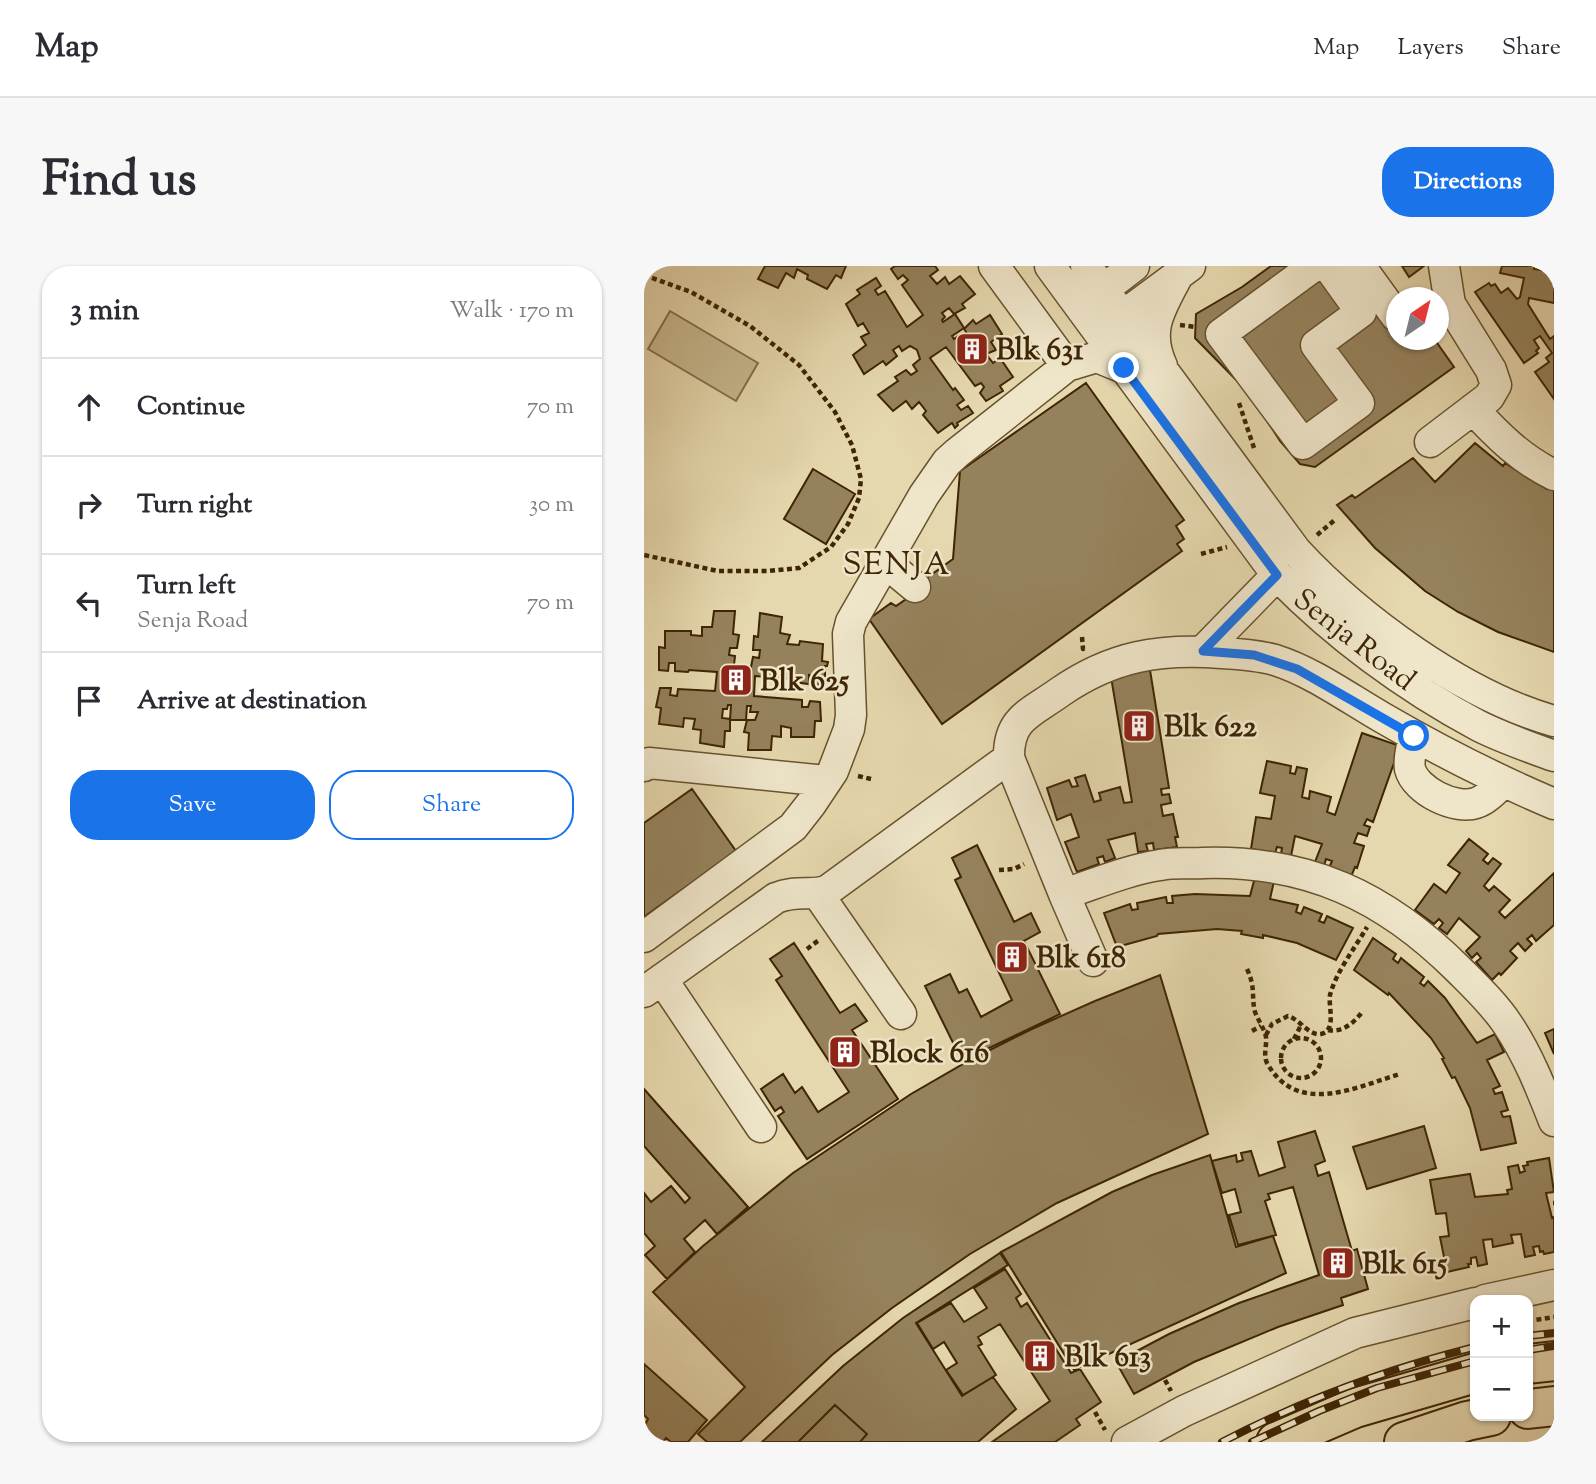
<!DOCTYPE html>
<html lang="en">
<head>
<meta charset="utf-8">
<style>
  :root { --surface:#fff; --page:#f7f7f7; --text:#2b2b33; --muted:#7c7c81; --line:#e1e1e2; --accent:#1a73e8 }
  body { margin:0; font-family:"Sorts Mill Goudy",serif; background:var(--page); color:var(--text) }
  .controls { position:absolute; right:21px; bottom:21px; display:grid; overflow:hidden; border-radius:14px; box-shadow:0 2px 5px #0004 }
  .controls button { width:63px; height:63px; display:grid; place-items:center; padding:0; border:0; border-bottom:2px solid var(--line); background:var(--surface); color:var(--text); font:35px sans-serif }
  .compass { position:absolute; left:742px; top:21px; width:63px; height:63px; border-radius:50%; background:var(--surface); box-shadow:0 2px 5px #0004; rotate:35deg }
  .stop { position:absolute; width:21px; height:21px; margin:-16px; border:5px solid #1a73e8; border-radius:50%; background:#fff }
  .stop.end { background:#1a73e8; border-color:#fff; box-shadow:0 2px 7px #0008 }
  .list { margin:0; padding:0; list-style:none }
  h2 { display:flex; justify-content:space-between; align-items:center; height:91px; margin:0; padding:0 28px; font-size:30px }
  h2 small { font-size:23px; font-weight:400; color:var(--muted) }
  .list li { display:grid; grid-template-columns:46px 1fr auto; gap:21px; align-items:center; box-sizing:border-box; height:98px; padding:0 28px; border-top:2px solid var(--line) }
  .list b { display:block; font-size:26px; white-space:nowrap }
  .list p { margin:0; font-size:23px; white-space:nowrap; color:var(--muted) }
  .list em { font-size:23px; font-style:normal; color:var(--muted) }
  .actions { display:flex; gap:14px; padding:21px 28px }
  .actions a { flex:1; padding:16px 0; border:2px solid var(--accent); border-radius:28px; text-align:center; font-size:24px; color:var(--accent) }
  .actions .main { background:var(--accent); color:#fff }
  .icon { flex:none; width:38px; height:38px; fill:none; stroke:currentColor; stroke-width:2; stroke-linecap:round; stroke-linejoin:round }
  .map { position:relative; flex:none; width:910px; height:1176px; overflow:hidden; border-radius:28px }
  header { display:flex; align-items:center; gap:42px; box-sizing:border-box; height:98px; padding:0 35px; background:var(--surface); border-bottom:2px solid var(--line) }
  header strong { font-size:33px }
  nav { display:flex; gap:38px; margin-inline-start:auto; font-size:24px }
  .intro { display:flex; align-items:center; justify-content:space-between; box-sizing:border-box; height:168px; padding:0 42px }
  h1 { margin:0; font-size:49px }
  .button { padding:18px 32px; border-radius:28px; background:var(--accent); color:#fff; font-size:24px; font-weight:700 }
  main { display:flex; gap:42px; padding:0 42px }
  aside { flex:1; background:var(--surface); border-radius:28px; box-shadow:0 2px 5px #0004 }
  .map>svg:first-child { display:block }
  .green { fill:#c9ba91; stroke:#84704a; stroke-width:2 }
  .building { fill:#95825c; stroke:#3e2504; stroke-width:2 }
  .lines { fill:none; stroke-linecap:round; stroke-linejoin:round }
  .minor-casing { stroke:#68522e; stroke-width:33 }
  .major-casing { stroke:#3e2504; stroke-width:42 }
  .path { stroke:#3e2504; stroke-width:4.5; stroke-dasharray:5 3.5; stroke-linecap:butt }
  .minor { stroke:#efe6ca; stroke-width:30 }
  .major { stroke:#e6d8ae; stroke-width:38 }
  .rail-casing { stroke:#3e2504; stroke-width:8 }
  .rail { stroke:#efe6ca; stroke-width:5; stroke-dasharray:16; stroke-linecap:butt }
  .route { stroke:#1a73e8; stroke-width:9 }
  .labels { text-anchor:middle; stroke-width:5; stroke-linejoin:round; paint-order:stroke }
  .poi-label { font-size:30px; font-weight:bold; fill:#3e2504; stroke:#efe6ca; text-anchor:start }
  .street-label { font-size:30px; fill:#3e2504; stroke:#efe6ca }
  .neighbourhood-label { font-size:32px; letter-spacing:2px; fill:#3e2504; stroke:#efe6ca }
</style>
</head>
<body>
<header>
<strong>Map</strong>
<nav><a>Map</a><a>Layers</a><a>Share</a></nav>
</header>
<div class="intro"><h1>Find us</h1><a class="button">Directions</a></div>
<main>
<aside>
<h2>3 min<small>Walk · 170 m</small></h2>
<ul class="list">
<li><svg class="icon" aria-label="ahead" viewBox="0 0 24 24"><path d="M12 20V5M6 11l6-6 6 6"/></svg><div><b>Continue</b></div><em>70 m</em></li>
<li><svg class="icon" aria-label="right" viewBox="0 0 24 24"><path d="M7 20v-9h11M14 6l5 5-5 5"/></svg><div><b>Turn right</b></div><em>30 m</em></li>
<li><svg class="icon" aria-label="left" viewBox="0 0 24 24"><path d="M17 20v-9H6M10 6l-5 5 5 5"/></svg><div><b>Turn left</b><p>Senja Road</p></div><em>70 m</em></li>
<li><svg class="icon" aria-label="arrive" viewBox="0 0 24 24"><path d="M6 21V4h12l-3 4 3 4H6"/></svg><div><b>Arrive at destination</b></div></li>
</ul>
<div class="actions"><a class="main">Save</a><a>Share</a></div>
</aside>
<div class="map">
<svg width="910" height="1176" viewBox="0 0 910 1176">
  <rect width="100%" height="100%" fill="#e6d8ae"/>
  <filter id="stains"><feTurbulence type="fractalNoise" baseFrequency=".00286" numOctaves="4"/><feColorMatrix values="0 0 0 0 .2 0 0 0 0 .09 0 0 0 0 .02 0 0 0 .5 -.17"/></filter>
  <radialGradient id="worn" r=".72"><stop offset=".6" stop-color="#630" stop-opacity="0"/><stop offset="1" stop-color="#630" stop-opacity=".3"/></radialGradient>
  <path class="green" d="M26,45l88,52 -22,38 -88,-52z"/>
  <path class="building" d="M121,0h81l-5,12 -5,-3 -9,14 -20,-10 1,-4 -11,-6 -3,9 -8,-5 -8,15 -20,-9z
    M251,0h40l3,4 -8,6 7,8 8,-7 4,7 11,-8 15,18 -13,10 3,4 -11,6 -5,-6 -7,5 3,4 -3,3 1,2 12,-8 9,14 -12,8 2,3 4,-3 5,6 5,-7 -4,-6 9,-9 3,4 14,-9 12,19 -11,8 5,8 -10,4 7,9 7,-5 13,19 -13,9 3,5 -17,10 -6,-8 4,-6 -3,-4 -6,3 -29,-39 -16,11 23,32 2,-2 9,12 -7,5 4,5 7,-4 5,7 -16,10 1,2 -3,3 -3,-5 -14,10 -15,-18 3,-4 -7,-9 -7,7 -6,-8 -13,10 -15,-16 20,-14 -3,-4 11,-7 5,5 6,-4 -4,-6 7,-6 -3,-9 -7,-4 -8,5 -3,-5 -6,4 4,6 -11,9 -3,-4 -19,13 -11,-19 13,-10 -5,-8 8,-4 -6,-10 -5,3 -12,-22 14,-10 -3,-4 19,-12 5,8 -6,4 3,5 7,-4 22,36 16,-12 -21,-30 6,-5 -5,-5 -5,4 -7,-10z
    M627,0h91l34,32v42h39l19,27 -139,100 -15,-3 -20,-23 -31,-48 -54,-55 1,-24 46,-27z
    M758,0h22l-15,11z
    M858,0h32v3l20,3v31l-25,-5 -1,6 22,35 4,-3v63l-19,-27 14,-10 -3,-4 6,-5 -12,-17 -6,4 5,8 -3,3 2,2 -14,10 -49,-71 14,-9 2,3 4,-2 6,9 7,-5 9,11 3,-2 4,-19 -24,-5z
    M442,117l98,137 -8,6 8,13 -7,5 5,7 -240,173 -73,-105 22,-16 5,3 13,-9 -3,-4 47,-34 7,-88z
    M831,177l28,23 2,-3 42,26 3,-5 4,2v166l-56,-20 -40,-20 -33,-21 -50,-43 -38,-43 15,-10 3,3 58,-40 22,24z
    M169,203l42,25 -29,50 -42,-25z
    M70,345h21l-2,23 6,1 -2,13h-7l-1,7 6,1 -1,9 8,4 9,-2 2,-10 6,1 1,-8h-7l1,-14 4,1 2,-24 22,4 -2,16 10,2 -3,9 12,1 1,-4 23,3 -1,17 6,1 -1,4h-2v19l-9,-1v-8l-7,-1v9l-15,-2v-3l-39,-3 -1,20 48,4v7h6l2,-6 10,1 1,19h-6l-1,16h-23v-9l-10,-2v11l-9,-1 -1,14h-23l1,-17 -5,-1 3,-12h8l3,-8h-8l1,-6h-4l-1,14h-16l1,-15h-3l-1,4h-4l-1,9 8,1v12h-5l-1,16 -24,-4 1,-13 -8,-1 2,-10 -11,-1 -1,9 -24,-3 2,-16 -5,-1 4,-19h11l-1,7 7,1 1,-7 37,2 2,-19 -28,-2 -1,2 -13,-1v-8h-6l-1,8 -9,-1v-23l6,1v-17h26v4l11,1v-9h10z
    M506,404l19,118 -8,1 1,6 7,-1 2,9 -10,2 2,11 10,-2 5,23h-3l2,10 -23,3 -1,-7 -7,1 2,7 -10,1 -3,-19 -27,7 7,18 -10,4 -2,-6 -6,2 2,6 -22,8 -12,-30 14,-5 -8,-23 -14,6 -10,-32 22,-8 3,7 6,-1 -3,-8 10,-3 9,27 7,-2 -2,-7 21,-6 4,16 8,-1 -21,-125z
    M718,467l38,13 -27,76 -6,-3 -3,6 6,2 -3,9 -9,-3 -4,10 10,3 -7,22 -2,-1 -4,10 -22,-9 3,-7 -6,-2 -2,7 -9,-4 7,-18 -27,-8 -4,20 -10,-2 1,-6 -5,-1 -2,6 -24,-4 5,-32 15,2 4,-23 -15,-3 7,-32 24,5 -1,7 5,1 2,-7 10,2 -5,28 7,2 1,-8 21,6 -4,15 8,3z
    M48,523l44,62 -92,66v-94z
    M825,573l19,15 -5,6 5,4 5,-6 8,6 -17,22 5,5 5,-5 16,14 -11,12 6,6 49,-45v52l-18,16 -4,-6 -5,4 5,5 -7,7 -7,-8 -8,8 7,7 -16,17 -2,-2 -7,7 -16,-18 5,-4 -4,-5 -5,5 -6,-7 14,-14 -21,-19 -12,16 -8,-6 4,-5 -4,-4 -5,5 -19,-14 19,-26 12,9 14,-20 -12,-8z
    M333,579l37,77 17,-9 9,19 -16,9 36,73 -98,47 -37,-75 25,-12 9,19 8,-4 14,28 31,-17 -57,-120 6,-3 -9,-19z
    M611,611l19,4 -4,18 28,6 -2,7 5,2 3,-7 18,7 -3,7 5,2 3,-7 26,12 -17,32 -39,-17 -34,-8v3l-22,-4 1,-3 -25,-2 -59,5 -1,2 -40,11 -13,-34 26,-9 2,6 6,-1 -1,-6 29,-6 1,6h6l-1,-7 23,-2 55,2z
    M729,672l23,16 -3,5 5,4 3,-5 23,19 -4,6 4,3 4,-5 17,17 32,45 18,-9 9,18 -17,8 13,26 -7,3 2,5 7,-2 6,18 -7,2 2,5 7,-1 6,27 -35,7 -11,-42 -15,-31 -3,1 -10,-19 2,-1 -13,-20 -42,-45 -1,2 -34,-25z
    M150,677l46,70 15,-9 12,17 -15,9 46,69 -91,60 -29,-43 6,-4 -3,-5 -6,4 -14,-22 22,-15 12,19 7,-6 16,25 31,-20 -73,-112 6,-4 -12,-17z
    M516,709l48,159 -151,69 -87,51 -78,54 -60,47 -92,87h-33l-9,-8 47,-47 -92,-95 50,-46 90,-73 118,-79 59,-34 62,-31 63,-28z
    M910,763v25l-9,-21z
    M0,823l104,118 -31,27 -12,-14 -21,19 11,13 -28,27 -22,-24 10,-9 -11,-13v-40l7,9 20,-16 14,17 5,-5 -46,-52z
    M780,860l12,42 -69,21 -14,-42z
    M671,865l10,30 -10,4 3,11 11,-4 23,79 5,-2 11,40 -27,9 2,7 -65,22 -84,35 -60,32 -18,-32 53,-28 70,-31 80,-28 -26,-88 -25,7 2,5 -5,2 11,34 -38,10 -9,-30 12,-3 -6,-23 -13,4 -10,-32 24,-6 1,7 6,-2 -2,-7 10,-2 8,25 26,-9 -7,-25z
    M566,889l26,92 37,-11 13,37 -212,97 -73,-118 111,-60 40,-17z
    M905,892l5,34 -8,1 6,25 2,-1v35l-10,2 -1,-3 -3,1 -1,-6 -6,1 2,8 -10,2 -4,-23 -10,1 2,8 -20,4 -1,-8 -9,1 4,24 -9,2 -2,-9 -5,1v6h-3l1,3 -22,5 -7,-35 9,-1 -3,-23 -10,1 -6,-34 40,-6 5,23 33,-3 -1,-4 5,-1 -4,-22 10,-2 2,8 5,-2 -2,-5 5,-1 -1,-3z
    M356,987l8,12 -92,58 46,73 31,-19 23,32 -38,33h-216l81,-76 60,-48z
    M361,1003l16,25 -5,4 5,9 6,-4 44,70 9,-4 21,33 -25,17 4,6 -25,17h-63l58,-41 -50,-77 -22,13 4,7 -4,2 18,29 -33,20 -17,-25 11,-7 -13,-21 -11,7 -16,-26 34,-20 13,19 23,-14 -13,-20z
    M0,1098l63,56 -19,22h-17l-5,-4 -3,4h-19v-20l2,1 2,-4 -4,-4z
    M191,1139l32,29 -7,8h-62z"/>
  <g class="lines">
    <defs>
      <path id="minor" d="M350,0l73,100
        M406,0l227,309c57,59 129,112 202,151 24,12 50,21 75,30
        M442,0l210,285c63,68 168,145 258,170
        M670,0l-93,68 82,110 56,-41 -43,-58 45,-33 -33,-46
        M716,0l36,50
        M443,36l47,-36
        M465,60l81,-60
        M518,100c-16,-35 -3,-55 14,-87
        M829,143c25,27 48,50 81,66
        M786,176l59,-45 7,-12 -5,-15 -41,-66 -6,-38
        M242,297l29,24
        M559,385l74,-76
        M770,470c-2,10 -6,23 -4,33 6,22 45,41 66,34 10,-3 19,-13 26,-20
        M0,500l5,-3 177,18
        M174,628l83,120
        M420,628c31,-10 63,-24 96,-29 14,-3 29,-1 43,-2 104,-3 182,33 256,107 17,17 36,35 49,55 20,30 33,63 46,96
        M0,671l149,-110 18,-23 22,-33 16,-42 2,-14 -3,-81 3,-12 73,-127 23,-33 10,-9 110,-87 30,-9 27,11
        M449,695l-29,-67 -55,-136c-1,-40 22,-45 51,-66 52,-36 100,-44 162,-39 18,1 35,2 53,7 38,12 73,38 108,58 55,32 112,61 171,86
        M18,713l99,148
        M0,726l132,-94c21,-9 38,-1 52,-8l181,-132
        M841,1034l69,-15
        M483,1176l57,-31 171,-78 120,-30"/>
      <path id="major" d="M884,1098l26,-3
        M884,1143l26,-3
        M632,1176l79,-34 120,-35
        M760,1176l63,-21 24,-5"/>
    </defs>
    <use href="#minor" class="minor-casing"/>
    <use href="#major" class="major-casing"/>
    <path class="path" d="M0,9l47,17 59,34 49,39 36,47 17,33 9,34 -2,19 -11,26 -17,23 -32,21 -31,3h-50l-74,-16
      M536,59l16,2
      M595,137l15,45
      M673,269l19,-16
      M557,288l26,-7
      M438,371l1,12 2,-1
      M214,510l13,3
      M355,604l15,-1 10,-5
      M163,683l12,-9
      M603,703c9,19 4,27 8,43 3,8 9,16 11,25 1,9 -3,18 1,26 30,54 89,24 133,11
      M684,764c14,3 26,-7 34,-18
      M608,765l9,-5
      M622,769l6,-11 16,-8c11,3 21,20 33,18 16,-3 7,-28 9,-39 6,-23 25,-47 37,-68
      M637 792a20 20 0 1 1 40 0a20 20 0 1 1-40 0Z
      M650,773l8,-16
      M909,937h1
      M884,1055l26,-4
      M521,1114l6,11
      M451,1146l10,18"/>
    <use href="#minor" class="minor"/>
    <use href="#major" class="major"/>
    <defs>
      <path id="rail" d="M884,1070l26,-3
        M884,1084l26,-4
        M578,1176c81,-42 165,-73 253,-95
        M608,1176l67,-31 58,-23 98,-27"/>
    </defs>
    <use href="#rail" class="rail-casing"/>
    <use href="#rail" class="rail"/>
  </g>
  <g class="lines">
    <path class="route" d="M480,102l153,207 -74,76 51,4 43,14 117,67"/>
  </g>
  <defs>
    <symbol id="building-square" viewBox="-11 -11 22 22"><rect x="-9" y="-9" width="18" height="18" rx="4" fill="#8f2418" stroke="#efe6ca"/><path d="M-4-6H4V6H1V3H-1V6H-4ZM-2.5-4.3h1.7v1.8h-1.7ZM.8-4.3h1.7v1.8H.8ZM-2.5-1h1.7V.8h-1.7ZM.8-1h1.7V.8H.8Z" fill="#fff"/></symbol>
  </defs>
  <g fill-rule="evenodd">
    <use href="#building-square" x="309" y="64" width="38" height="38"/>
    <use href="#building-square" x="73" y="395" width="38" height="38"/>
    <use href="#building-square" x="476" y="441" width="38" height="38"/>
    <use href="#building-square" x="349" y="672" width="38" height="38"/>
    <use href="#building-square" x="182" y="767" width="38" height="38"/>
    <use href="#building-square" x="675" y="978" width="38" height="38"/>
    <use href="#building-square" x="377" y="1071" width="38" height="38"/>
  </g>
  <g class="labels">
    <g class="poi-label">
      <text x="352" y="93">Blk 631</text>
      <text x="116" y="424">Blk 625</text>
      <text x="520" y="470">Blk 622</text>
      <text x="392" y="701">Blk 618</text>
      <text x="226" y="796">Block 616</text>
      <text x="718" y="1007">Blk 615</text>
      <text x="420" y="1100">Blk 613</text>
    </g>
    <g class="street-label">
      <text transform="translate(711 373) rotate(38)" y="10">Senja Road</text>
    </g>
    <g class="neighbourhood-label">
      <text x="253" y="308">SENJA</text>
    </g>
  </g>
  <rect width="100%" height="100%" filter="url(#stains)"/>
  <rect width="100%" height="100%" fill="url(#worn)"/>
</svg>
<div class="controls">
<button>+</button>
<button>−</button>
</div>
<svg class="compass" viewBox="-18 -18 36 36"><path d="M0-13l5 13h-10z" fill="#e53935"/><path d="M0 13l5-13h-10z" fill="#7c7c81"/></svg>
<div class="stop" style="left:770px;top:470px"></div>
<div class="stop end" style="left:480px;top:102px"></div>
</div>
</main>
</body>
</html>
